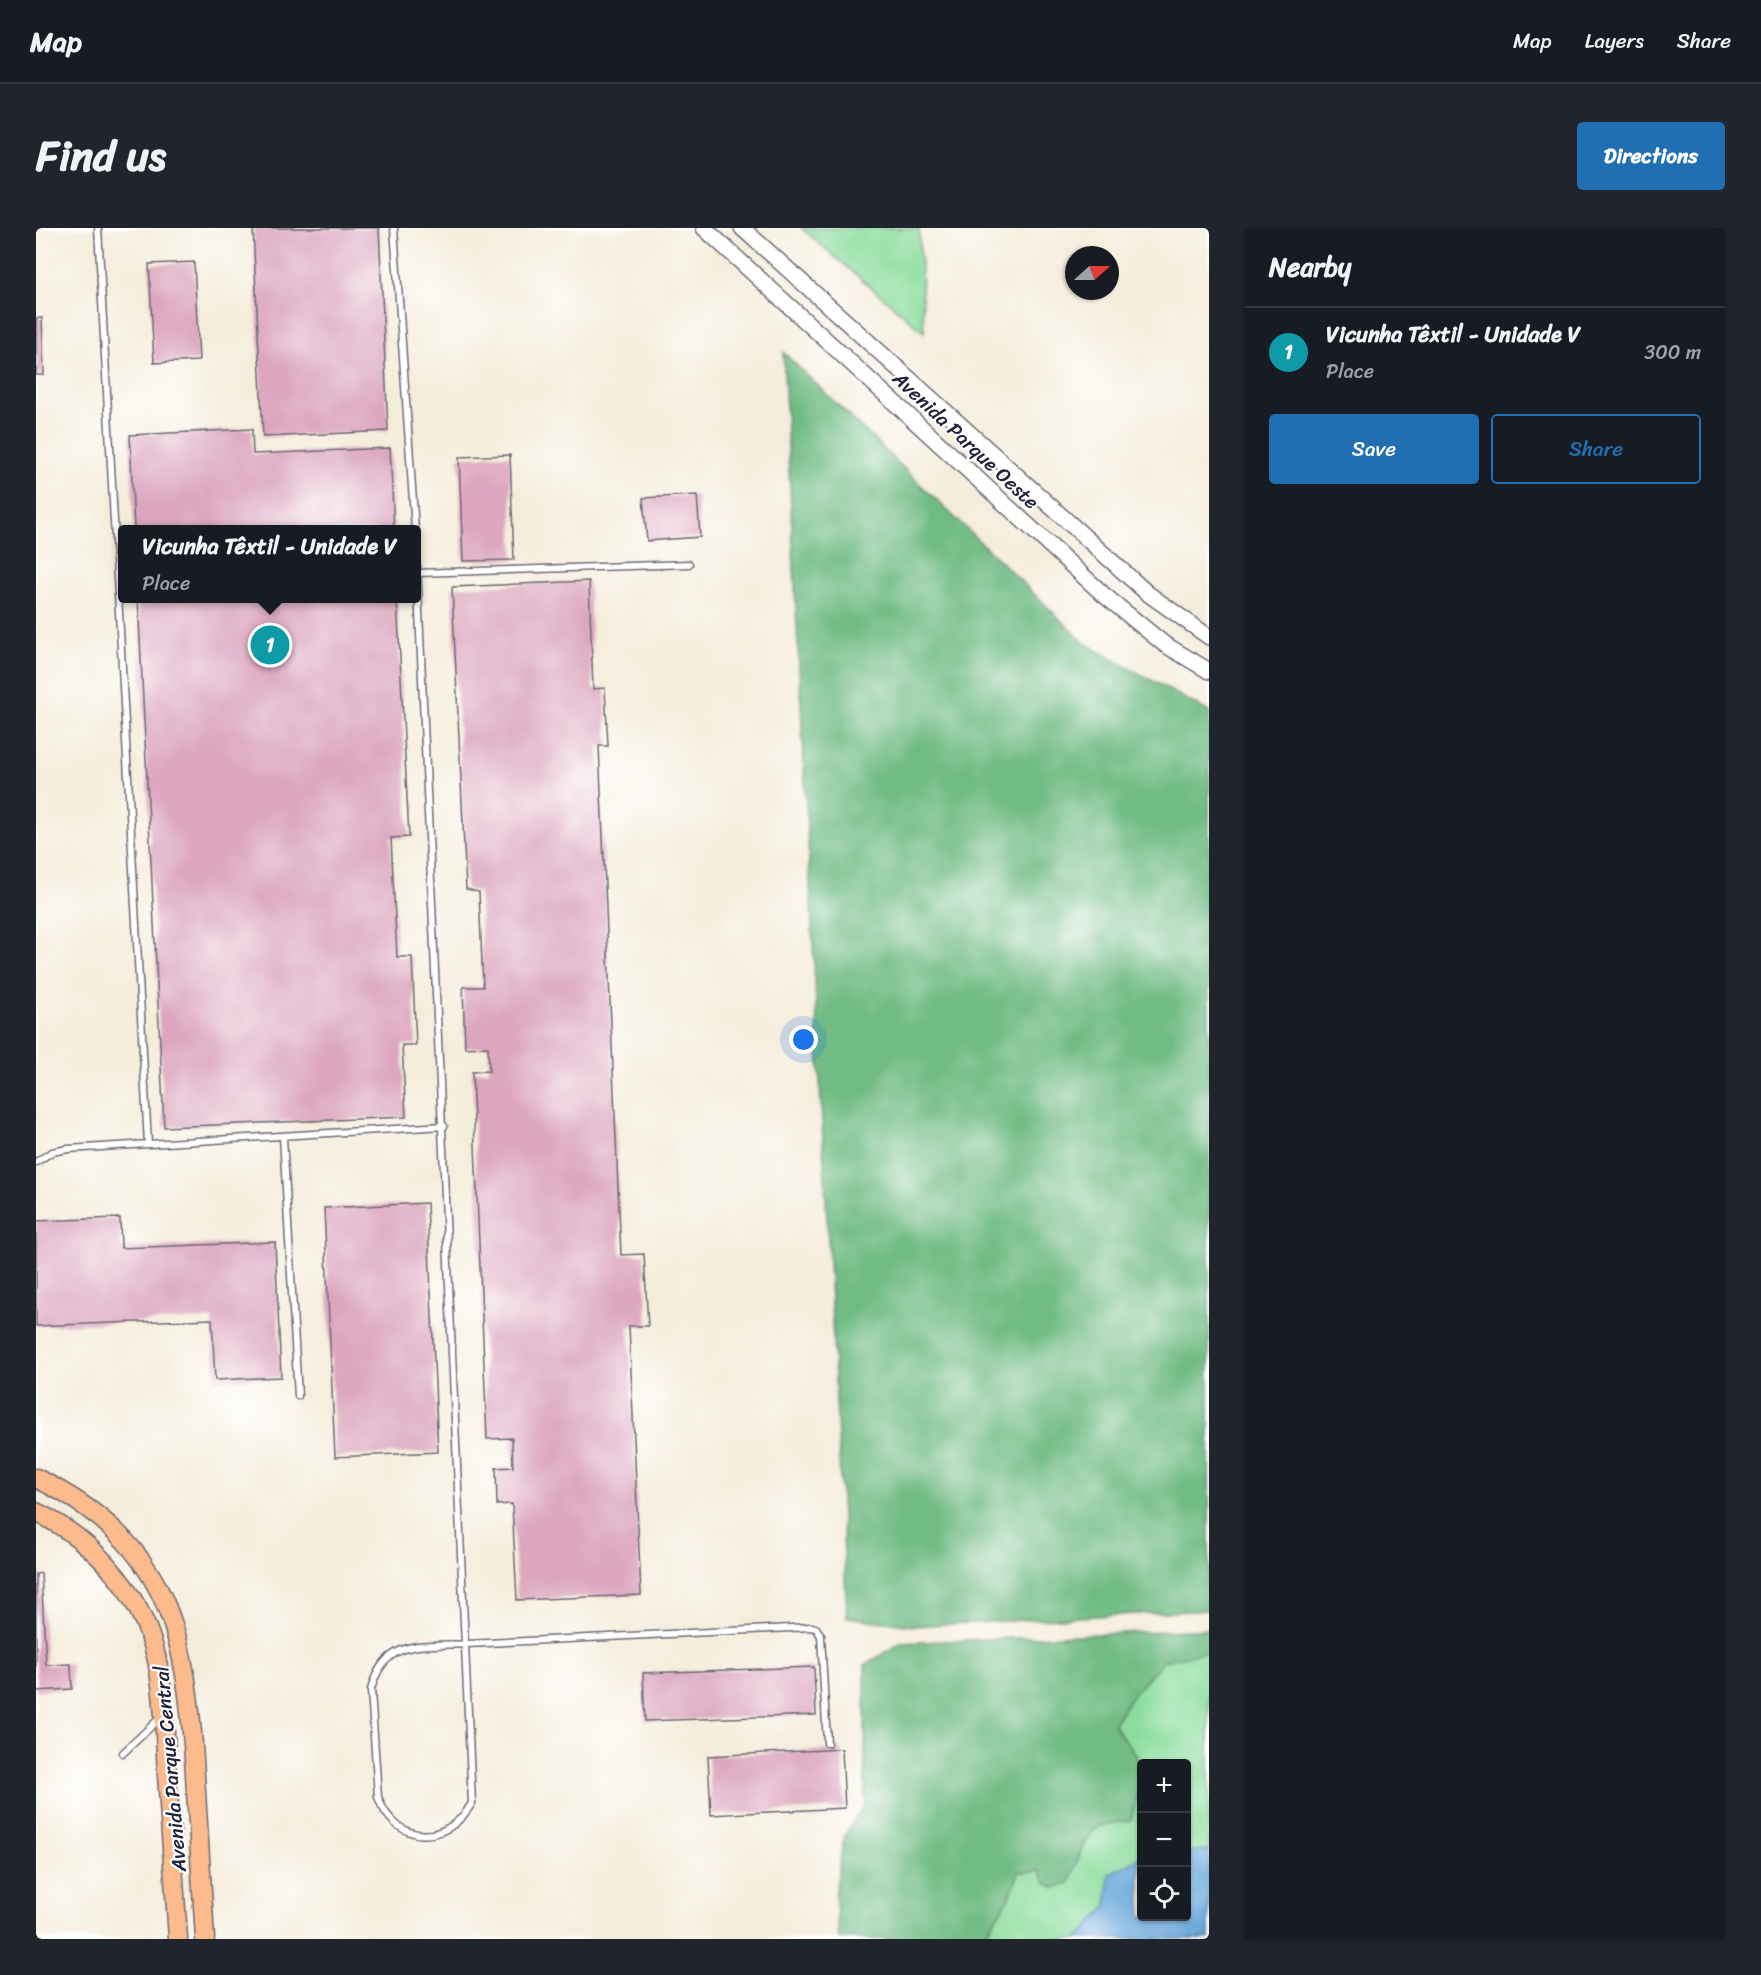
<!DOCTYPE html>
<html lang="en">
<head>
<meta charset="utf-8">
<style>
  :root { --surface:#171b24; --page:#20242c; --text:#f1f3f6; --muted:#9ea1a6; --line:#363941; --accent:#1f6fb2 }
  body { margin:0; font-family:Sriracha,sans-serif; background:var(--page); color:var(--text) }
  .controls { position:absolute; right:18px; bottom:18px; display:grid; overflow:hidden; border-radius:6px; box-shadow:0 2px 4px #0004 }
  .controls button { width:54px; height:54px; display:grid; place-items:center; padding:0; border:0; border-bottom:2px solid var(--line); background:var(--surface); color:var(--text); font:30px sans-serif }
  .compass { position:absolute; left:1029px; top:18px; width:54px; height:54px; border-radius:50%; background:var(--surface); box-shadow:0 2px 4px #0004; rotate:69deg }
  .you { position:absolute; left:768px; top:812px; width:21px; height:21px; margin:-15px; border:4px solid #fff; border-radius:50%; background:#1a73e8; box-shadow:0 0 0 9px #1a73e833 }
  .badge { display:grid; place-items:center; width:39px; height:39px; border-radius:50%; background:var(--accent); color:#fff; font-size:20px; font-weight:700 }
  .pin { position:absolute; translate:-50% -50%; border:3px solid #fff; box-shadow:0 2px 6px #0006 }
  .popup { position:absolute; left:82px; top:297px; width:303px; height:78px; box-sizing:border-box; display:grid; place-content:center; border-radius:6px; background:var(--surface); filter:drop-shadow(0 2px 4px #0005); font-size:20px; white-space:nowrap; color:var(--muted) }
  .popup b { font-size:22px; color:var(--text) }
  .popup::after { content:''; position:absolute; left:50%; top:100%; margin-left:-12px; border:12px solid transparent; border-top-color:var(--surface) }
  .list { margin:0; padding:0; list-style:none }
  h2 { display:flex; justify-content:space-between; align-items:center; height:78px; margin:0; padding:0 24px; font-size:26px }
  h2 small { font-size:20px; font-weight:400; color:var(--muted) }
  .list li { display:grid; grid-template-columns:39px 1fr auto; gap:18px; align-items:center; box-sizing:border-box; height:90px; padding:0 24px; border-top:2px solid var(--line) }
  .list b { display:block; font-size:22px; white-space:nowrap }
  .list p { margin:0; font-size:20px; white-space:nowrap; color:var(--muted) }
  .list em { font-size:20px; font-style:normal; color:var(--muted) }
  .actions { display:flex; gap:12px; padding:18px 24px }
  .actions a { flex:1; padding:14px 0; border:2px solid var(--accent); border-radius:6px; text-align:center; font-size:21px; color:var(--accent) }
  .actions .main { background:var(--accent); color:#fff }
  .icon { flex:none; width:33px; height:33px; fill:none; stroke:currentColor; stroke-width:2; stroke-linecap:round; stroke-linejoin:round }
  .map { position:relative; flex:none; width:1173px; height:1711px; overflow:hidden; border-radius:6px }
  header { display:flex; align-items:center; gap:36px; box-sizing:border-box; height:84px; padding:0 30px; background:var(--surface); border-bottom:2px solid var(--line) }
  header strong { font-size:28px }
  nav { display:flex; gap:33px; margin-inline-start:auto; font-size:21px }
  .intro { display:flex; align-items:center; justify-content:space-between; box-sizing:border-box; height:144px; padding:0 36px }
  h1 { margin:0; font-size:42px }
  .button { padding:15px 27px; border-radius:6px; background:var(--accent); color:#fff; font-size:21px; font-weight:700 }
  main { display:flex; gap:36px; padding:0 36px }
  aside { flex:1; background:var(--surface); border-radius:6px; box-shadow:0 2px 4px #0004 }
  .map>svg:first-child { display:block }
  .green { fill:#8cdd9d; stroke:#57806c; stroke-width:1.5 }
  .forest { fill:#71bc84; stroke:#4a6f60; stroke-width:1.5 }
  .water { fill:#66a5d9; stroke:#44648a; stroke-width:1.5 }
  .building { fill:#dca6be }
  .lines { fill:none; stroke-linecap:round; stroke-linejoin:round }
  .service-casing { stroke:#6c6973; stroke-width:9 }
  .tertiary-casing { stroke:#6c6973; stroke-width:18 }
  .primary-casing { stroke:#6c6973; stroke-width:21 }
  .service { stroke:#fff; stroke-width:6 }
  .tertiary { stroke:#fff; stroke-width:15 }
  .primary { stroke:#fbbb8c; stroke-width:18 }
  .labels { text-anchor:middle; stroke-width:4.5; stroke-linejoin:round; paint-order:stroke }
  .street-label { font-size:20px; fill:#22223b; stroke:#fff }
</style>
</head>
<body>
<header>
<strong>Map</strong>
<nav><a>Map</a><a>Layers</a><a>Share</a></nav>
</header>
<div class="intro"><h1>Find us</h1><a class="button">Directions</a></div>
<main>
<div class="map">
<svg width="1173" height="1711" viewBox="0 0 1173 1711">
  <rect width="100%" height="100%" fill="#fff"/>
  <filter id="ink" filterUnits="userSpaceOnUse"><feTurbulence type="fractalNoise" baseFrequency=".0167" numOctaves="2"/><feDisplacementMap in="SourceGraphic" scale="12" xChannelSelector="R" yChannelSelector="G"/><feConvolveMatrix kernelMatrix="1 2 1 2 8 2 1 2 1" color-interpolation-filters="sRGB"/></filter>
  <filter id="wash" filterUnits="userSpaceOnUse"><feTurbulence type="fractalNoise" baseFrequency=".008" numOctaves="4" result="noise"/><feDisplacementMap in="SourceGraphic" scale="24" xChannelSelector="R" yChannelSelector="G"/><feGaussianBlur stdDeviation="1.35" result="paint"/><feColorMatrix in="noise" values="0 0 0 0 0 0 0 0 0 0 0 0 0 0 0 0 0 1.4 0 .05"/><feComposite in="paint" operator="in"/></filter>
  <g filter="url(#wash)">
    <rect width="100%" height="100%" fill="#f5eddb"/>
    <path class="green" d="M765,0h118l5,104z
      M1164,1423h9v199l-22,2 -1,-88h-45c-7,-15 -22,-25 -27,-41l19,-29 30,-33z
      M1105,1549v81l-32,16 -1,32 -31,33h-96l28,-40 10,-27 21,-1 6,12h23l16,-41 13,-16 33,-6z"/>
    <path class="forest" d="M747,124l303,292 123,68v898l-296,16 -66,-9z
      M1173,1401v22l-46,10 -30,33 -19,29c3,11 11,16 18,26 17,22 4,46 -1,71l-33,6 -14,16 -15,41 -13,5 -10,-5 -6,-12 -21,1 -10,27 -28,40h-142l-4,-46 9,-57 21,-32v-139l35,-22z"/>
    <path class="water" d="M1173,1622v89h-132l30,-33 2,-32 30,-16 3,58h44l1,-64z"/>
    <g id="blocks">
      <path class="building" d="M217,0h126l9,203 -125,6z
        M158,34l5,99 -45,2 -5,-99z
        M0,90h6l2,57h-8z
        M216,201l1,25 137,-6 4,82h-260l-4,-95z
        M474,227l4,105 -51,1 -4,-104z
        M661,267l3,42 -53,4 -4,-43z
        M553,353l4,108 12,-1 3,58h-9l22,509 23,-1 4,72h-19l12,269 -124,5 -5,-96 -15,1 -1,-37 17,-1 -1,-29 -25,1 -15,-367 17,-1 -1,-24 -23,1 -2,-61h20l-4,-95 -13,-3 -14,-302z
        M102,370h259l12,239 -18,1 6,119h15l4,88h-14l4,72 -242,10z
        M391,975l11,249 -103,5 -11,-249z
        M84,990l1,30 154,-6 6,135 -66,3 -3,-61 -176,7v-105z
        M5,1345l5,92 25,-1 1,25 -36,2v-117z
        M778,1439l2,48 -171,6 -2,-48z
        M806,1521l3,59 -134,7 -3,-59z"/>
    </g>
  </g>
  <g filter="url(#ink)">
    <use href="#blocks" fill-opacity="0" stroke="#6c6973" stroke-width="1.5"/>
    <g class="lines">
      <defs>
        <path id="service" d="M62,0l50,916
          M358,0l21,302
          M381,338l55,1237c-25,44 -77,42 -94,-6l-7,-107c13,-52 51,-44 96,-46l345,-17 4,1 5,8 6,107
          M381,345l272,-9
          M247,909l15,259
          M0,934l16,-10 16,-3 376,-23
          M87,1525l38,-36"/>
        <path id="tertiary" d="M668,0l400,367 60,49 45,27
          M706,0l405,365 62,44"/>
        <path id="primary" d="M0,1250c136,66 151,160 159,297 3,55 7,109 10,164
          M0,1284c62,30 112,89 123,159 6,34 6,70 8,104 4,55 7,109 11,164"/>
      </defs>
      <use href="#service" class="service-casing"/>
      <use href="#tertiary" class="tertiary-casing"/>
      <use href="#primary" class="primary-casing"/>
      <use href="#service" class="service"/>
      <use href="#tertiary" class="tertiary"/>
      <use href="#primary" class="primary"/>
    </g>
  </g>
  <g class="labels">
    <g class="street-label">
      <text transform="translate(930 212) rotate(43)" y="7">Avenida Parque Oeste</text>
      <text transform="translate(134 1541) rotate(-95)" y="7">Avenida Parque Central</text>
    </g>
  </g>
</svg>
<div class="controls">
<button>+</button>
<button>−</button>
<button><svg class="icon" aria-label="locate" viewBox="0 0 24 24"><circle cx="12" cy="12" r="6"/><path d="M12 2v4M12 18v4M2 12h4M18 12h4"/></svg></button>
</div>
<svg class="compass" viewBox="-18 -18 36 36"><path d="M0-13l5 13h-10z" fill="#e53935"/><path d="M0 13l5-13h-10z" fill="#9ea1a6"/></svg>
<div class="you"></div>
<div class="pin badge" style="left:234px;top:417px;background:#0f9aa8">1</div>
<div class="popup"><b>Vicunha Têxtil - Unidade V</b>Place</div>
</div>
<aside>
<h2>Nearby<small></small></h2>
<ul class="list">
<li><span class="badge" style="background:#0f9aa8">1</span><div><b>Vicunha Têxtil - Unidade V</b><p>Place</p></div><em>300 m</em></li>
</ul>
<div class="actions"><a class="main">Save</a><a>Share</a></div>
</aside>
</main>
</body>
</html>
